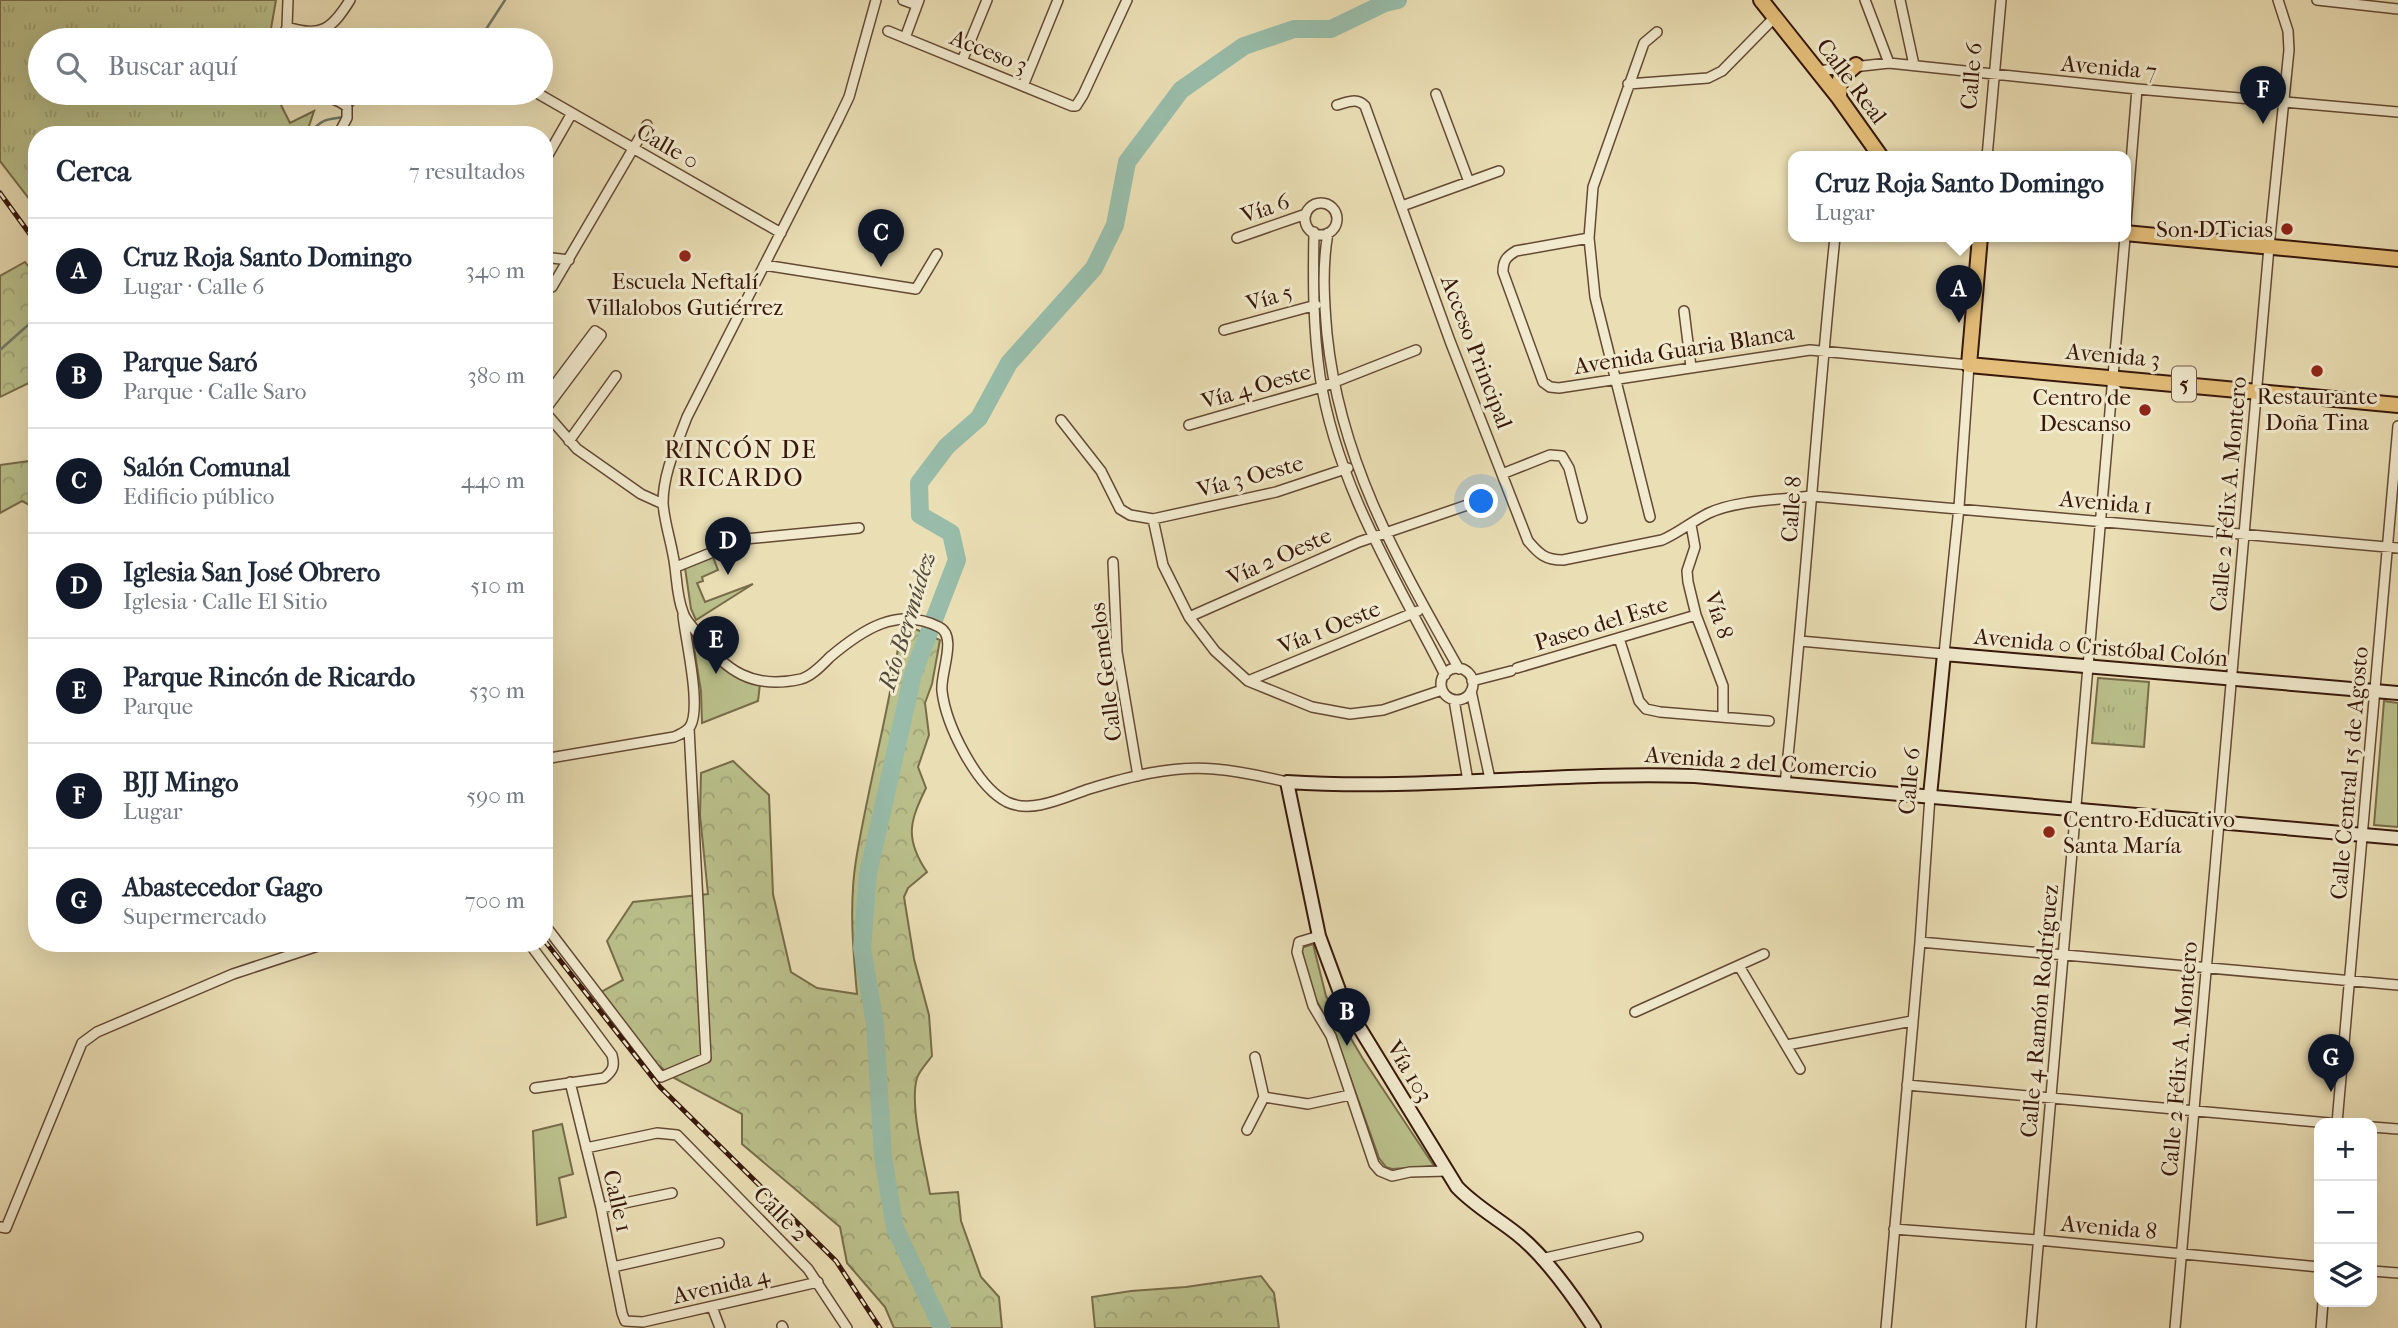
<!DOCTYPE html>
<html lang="es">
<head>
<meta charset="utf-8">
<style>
  :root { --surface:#fff; --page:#f6f6f7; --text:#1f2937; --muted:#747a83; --line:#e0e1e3; --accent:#111827 }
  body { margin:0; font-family:"IM FELL French Canon",serif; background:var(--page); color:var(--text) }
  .controls { position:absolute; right:21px; bottom:21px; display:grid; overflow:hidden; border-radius:14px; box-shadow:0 7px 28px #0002 }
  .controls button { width:63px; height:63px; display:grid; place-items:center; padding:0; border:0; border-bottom:2px solid var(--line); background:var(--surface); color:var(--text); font:35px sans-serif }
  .you { position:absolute; left:1482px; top:502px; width:24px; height:24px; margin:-18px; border:5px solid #fff; border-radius:50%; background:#1a73e8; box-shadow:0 0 0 10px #1a73e833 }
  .badge { display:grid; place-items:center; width:46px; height:46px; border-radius:50%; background:var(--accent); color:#fff; font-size:23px; font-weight:700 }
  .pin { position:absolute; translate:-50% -58px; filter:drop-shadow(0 2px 4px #0008) }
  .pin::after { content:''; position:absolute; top:37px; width:24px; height:21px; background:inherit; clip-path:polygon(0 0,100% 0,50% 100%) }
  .popup { position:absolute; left:1788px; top:151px; width:343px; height:91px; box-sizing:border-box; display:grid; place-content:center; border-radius:14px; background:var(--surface); filter:drop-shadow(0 2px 5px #0005); font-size:23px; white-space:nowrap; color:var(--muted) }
  .popup b { font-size:26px; color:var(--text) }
  .popup::after { content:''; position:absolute; left:50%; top:100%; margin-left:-14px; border:14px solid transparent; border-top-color:var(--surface) }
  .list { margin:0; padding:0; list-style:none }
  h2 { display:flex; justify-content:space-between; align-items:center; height:91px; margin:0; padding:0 28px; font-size:30px }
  h2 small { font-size:23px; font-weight:400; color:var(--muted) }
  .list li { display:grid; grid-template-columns:46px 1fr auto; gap:21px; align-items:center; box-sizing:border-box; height:105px; padding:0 28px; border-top:2px solid var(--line) }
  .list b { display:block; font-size:26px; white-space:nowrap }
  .list p { margin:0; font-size:23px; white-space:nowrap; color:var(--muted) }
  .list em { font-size:23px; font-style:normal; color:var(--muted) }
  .icon { flex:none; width:38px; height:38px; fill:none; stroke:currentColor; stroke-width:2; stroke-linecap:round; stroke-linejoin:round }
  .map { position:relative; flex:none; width:2398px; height:1328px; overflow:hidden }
  .search { position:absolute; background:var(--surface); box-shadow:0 7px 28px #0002; left:28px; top:28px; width:525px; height:77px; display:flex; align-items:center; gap:18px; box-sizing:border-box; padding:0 24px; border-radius:38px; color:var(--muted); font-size:26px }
  .panel { position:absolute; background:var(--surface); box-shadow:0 7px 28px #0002; left:28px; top:126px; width:525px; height:826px; border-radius:28px }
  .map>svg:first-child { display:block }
  .grass { fill:url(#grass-tufts); stroke:#786c4a; stroke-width:2 }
  .forest { fill:url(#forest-crowns); stroke:#786c4a; stroke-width:2 }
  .green { fill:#bac08b; stroke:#786c4a; stroke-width:2 }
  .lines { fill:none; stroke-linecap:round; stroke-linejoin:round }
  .stream { stroke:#717a69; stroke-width:2.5 }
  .river { stroke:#98bca9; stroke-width:18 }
  .minor-casing { stroke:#644934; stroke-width:12 }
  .secondary-casing { stroke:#37170a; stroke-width:16 }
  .primary-casing { stroke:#37170a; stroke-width:18 }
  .minor { stroke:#f1eace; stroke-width:9 }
  .secondary { stroke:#f1eace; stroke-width:12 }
  .primary { stroke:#e5bf7a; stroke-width:14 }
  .rail-casing { stroke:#37170a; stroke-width:5 }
  .rail { stroke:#f1eace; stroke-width:2.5; stroke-dasharray:8; stroke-linecap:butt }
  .poi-dot { fill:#8f2418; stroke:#f1eace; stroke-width:2.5 }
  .labels { text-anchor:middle; stroke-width:6; stroke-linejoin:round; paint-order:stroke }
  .shield { fill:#f1eace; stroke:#6f5645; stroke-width:2 }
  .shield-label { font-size:21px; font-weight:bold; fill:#37170a }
  .street-label { font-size:23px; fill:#37170a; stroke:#f1eace }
  .poi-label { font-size:23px; fill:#37170a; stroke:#f1eace; text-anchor:end }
  .neighbourhood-label { font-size:24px; letter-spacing:2px; fill:#37170a; stroke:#f1eace }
  .water-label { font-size:24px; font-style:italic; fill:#54493a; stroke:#f1eace }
</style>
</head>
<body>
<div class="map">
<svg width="2398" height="1328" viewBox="0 0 2398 1328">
  <defs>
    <pattern id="grass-tufts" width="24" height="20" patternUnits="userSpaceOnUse" patternTransform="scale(1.75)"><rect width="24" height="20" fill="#bac08b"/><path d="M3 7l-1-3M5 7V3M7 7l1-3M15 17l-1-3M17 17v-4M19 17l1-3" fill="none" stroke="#a0a477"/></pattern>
    <pattern id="forest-crowns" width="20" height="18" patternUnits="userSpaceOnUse" patternTransform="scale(1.75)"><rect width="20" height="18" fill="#bac08b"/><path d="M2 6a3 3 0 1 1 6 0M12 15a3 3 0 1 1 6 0" fill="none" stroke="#a0a477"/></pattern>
  </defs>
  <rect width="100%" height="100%" fill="#eadeb4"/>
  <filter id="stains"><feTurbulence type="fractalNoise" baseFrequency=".00286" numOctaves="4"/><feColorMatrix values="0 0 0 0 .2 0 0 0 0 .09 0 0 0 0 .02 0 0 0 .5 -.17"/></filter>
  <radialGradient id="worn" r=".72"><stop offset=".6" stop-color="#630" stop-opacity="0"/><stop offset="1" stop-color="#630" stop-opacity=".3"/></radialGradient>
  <path class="grass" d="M0,0h276l-7,40h-229v53h235l15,30 24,-12 -8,24h-269v74l-37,-48z
    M2098,678l51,4 -5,65 -52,-4z"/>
  <path class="forest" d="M25,262l12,15v102l-37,18v-121z
    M37,460v49l-15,-8 -22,12v-48z
    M902,623l38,17 -8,44 -7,19 4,32 -11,32 8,21c-16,33 -22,50 1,84l-19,16 -4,9 10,62 15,56 3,41c-5,7 -12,14 -15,22 -8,27 8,87 13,116l28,-2 3,29 20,56 18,20 3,31h-108l-9,-21 -38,-44 -7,-36 -98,-83v-30l-68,-36 -24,-20 -51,-65 24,-13 -16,-39 26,-39 75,-8 -8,-79 1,-42 32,-12 36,34 4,99 18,78 26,16 40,6c-4,-44 -8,-90 -1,-134 13,-79 35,-157 46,-237z
    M1261,1276l13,17 5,35h-184l-3,-31 39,-6 55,-4z"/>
  <path class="green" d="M713,557l5,13 -16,7 1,4 -6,2 8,19 48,-18 -57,36 -5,-11 -6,-41z
    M691,629l10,14 59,41 -2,17 -56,22 -1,-32z
    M2384,701l14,2v124l-24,-2z
    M1313,944l13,52 37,63 71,107 -42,3 -6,-2 -7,-9 -45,-126 -20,-36 -13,-48z
    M562,1124l11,50 -14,4 7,39 -29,8 -4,-94z"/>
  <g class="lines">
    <path class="stream" d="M473,40l8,-3 24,-37
      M350,109l13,-16
      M307,135c16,-16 16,-15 37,-18
      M0,350l37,-33"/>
    <path class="river" d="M942,1328l-47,-100 -12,-71 -8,-133 -13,-76 6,-74 45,-200 44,-114 -6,-27 -31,-18 -1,-32 28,-37 32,-28 30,-55 85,-95 21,-43 12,-63 54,-72 63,-44 50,-17h37l54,-26 13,-3"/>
    <defs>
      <path id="minor" d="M876,0l-27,97 -11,23 -151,297c-10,27 -24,56 -24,86 1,17 7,35 10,52 4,18 3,40 10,57 2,8 10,15 15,22 27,37 55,56 103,45 11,-3 21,-14 29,-22 32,-27 67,-51 109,-30 19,9 1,46 3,64 4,34 34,95 65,111 25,12 58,-5 82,-13 39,-12 83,-24 125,-20 24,2 48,7 73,13
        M903,0l14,5
        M1865,0l24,63
        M1900,0l14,65
        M2317,0l81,9
        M287,27c34,11 45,2 63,-27
        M888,31l184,75h4l7,-11 44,-95
        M905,38l14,-38
        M282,40l5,-13 1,-27
        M962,61l25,-61
        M1817,71l72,-8 248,26 261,23
        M1628,84l80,-6 14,-7 52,-53
        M1023,86l35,-86
        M291,93c20,7 39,-1 56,14v11l-9,17
        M537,93l244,140
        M1436,94l33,88
        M1337,105c11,-3 20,-8 28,1l85,235 78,200c11,13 17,19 35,19l99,-20c17,-7 30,-19 47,-27 28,-13 71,-13 102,-17l587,52
        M1987,157l14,-157
        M544,162l28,-49
        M1305 219a16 16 0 1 1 32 0a16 16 0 1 1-32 0Z
        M1402,206l97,-35
        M1314,232c-1,49 -1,96 6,144 16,108 76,203 125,299
        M1328,233c-6,33 -4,67 -1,101 13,127 70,225 132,335
        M2125,235l12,-146
        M1237,238l69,-24
        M1589,238l-73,13c-10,6 -13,10 -13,21l40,110 7,5 9,1 251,-38 159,15 -10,142 -15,147 -144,-13
        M544,257l25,3
        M764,265l152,24 21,-35
        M552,287l95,-162
        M1684,311l7,56
        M1224,330l92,-25
        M544,399l51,-68 6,4 -57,76
        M544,411l33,38 64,45 22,10
        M1061,420l40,51 19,38 10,6 23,4 123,-27 72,-24
        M1189,425l133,-38 94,-37
        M569,441l47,-65
        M1502,474l48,-19 12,1 7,12 13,50
        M1650,517l-55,-220 -6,-59 4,-51 51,-144 13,-11
        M1153,519l10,46 26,52 26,34 33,30 64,26 38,7 33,-4 59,-20
        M1691,525l4,22 -8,24 1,11 8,33 27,71v30
        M1113,562l4,90 21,124
        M676,567l69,-28 114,-11
        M1189,617l170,-75 123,-42
        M1619,638l20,63 7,8 14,3 109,9
        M1517,668l179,-53
        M1441 684a16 16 0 1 1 32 0a16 16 0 1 1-32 0Z
        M1248,681l170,-70
        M1472,681l39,-10
        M1471,691l19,88
        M1454,700l14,81
        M544,759l130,-22c5,-2 11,-5 15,-9 14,-17 -4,-90 -6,-113
        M1785,784c20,-182 31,-365 50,-547
        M544,924l117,153 45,-19 -17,-330
        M1319,936l-20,6 -2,10 16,54 18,30 43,128 6,7 12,5 18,-4 37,-1
        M1920,942l478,43
        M529,943l83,112c3,11 1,16 -8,23l-69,10
        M1739,966l61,103
        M1635,1012l129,-58
        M1787,1045l125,-24
        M1255,1057l9,40
        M570,1082l31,126 21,105 3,8 18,1 175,-40
        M1907,1085l422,38
        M1264,1097l44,7 42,-9
        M2337,1123l61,-697
        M2372,1127l26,2
        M1247,1130l17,-33
        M586,1148l71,-15 20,2 131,134 39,59
        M601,1208l71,-15
        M0,1227l6,1 76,-185 15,-11 136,-58 94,-31
        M1894,1229l144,11 281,27
        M1541,1259l97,-22
        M613,1267l106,-24
        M2372,1271l26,2
        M712,1307l8,21
        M782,1326l1,2
        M1886,1328l34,-386 10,-146
        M2031,1328l94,-1091
        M2175,1328l94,-1081 20,-197 -1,-19 -10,-31
        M2321,1328l2,-26"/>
      <path id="secondary" d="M1930,796l14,-142 454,39
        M1594,1328c-20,-31 -48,-71 -77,-94 -20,-16 -42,-28 -60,-47l-114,-186 -24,-65 -32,-154c136,9 272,-11 408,-6l703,62"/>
      <path id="primary" d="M1761,0l78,98 42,59
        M1839,98l1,-19 16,-14
        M2125,233l273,26
        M1980,237l-11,128 429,40"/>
    </defs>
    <use href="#minor" class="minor-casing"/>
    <use href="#secondary" class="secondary-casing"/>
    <use href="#primary" class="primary-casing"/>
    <use href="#minor" class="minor"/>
    <use href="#secondary" class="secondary"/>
    <use href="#primary" class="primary"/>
    <defs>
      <path id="rail" d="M0,193l37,51
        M544,940l116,147 176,174 44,67"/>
    </defs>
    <use href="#rail" class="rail-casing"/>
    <use href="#rail" class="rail"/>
  </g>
  <g class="poi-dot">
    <circle cx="2287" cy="229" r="7"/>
    <circle cx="685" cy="256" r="7"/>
    <circle cx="2317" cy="371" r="7"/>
    <circle cx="2145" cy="410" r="7"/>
    <circle cx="2049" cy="832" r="7"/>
  </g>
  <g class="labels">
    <rect class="shield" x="2172" y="366.5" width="24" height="35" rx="5"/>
    <g class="shield-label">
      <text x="2184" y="391">5</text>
    </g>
    <g class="street-label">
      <text transform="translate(989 51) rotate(22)" y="8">Acceso 3</text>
      <text transform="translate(2109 67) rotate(5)" y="8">Avenida 7</text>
      <text transform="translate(1971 76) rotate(-85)" y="8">Calle 6</text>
      <text transform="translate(1852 81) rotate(53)" y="8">Calle Real</text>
      <text transform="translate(668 146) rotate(30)" y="8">Calle 0</text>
      <text transform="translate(1265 208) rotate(-19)" y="8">Vía 6</text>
      <text transform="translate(1269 297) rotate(-16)" y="8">Vía 5</text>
      <text transform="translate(1684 349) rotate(-9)" y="8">Avenida Guaria Blanca</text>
      <text transform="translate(1477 352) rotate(69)" y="8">Acceso Principal</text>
      <text transform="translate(2113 355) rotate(5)" y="8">Avenida 3</text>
      <text transform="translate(1256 386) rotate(-16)" y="8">Vía 4 Oeste</text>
      <text transform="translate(1250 476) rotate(-15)" y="8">Vía 3 Oeste</text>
      <text transform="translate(2228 494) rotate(-85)" y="8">Calle 2 Félix A. Montero</text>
      <text transform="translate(2106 502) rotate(5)" y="8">Avenida 1</text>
      <text transform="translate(1791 509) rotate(-86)" y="8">Calle 8</text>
      <text transform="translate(1279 556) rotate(-24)" y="8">Vía 2 Oeste</text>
      <text transform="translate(1719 615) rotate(72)" y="8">Vía 8</text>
      <text transform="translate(1601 623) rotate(-17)" y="8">Paseo del Este</text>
      <text transform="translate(1329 627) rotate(-22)" y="8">Vía 1 Oeste</text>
      <text transform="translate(2101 647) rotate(5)" y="8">Avenida 0 Cristóbal Colón</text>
      <text transform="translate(1105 672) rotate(-97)" y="8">Calle Gemelos</text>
      <text transform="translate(1761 762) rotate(4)" y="8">Avenida 2 del Comercio</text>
      <text transform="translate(2349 773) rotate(-85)" y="8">Calle Central 15 de Agosto</text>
      <text transform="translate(1909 781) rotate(-85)" y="8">Calle 6</text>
      <text transform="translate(2039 1011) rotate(-85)" y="8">Calle 4 Ramón Rodríguez</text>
      <text transform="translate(2179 1059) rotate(-85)" y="8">Calle 2 Félix A. Montero</text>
      <text transform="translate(1410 1071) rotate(59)" y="8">Vía 103</text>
      <text transform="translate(618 1201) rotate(77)" y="8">Calle 1</text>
      <text transform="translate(781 1214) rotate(46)" y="8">Calle 2</text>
      <text transform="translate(2109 1227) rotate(5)" y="8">Avenida 8</text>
      <text transform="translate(721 1285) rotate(-13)" y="8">Avenida 4</text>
    </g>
    <g class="poi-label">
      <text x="2273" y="237">Son DTicias</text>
      <text x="685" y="289" text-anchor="middle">Escuela Neftalí<tspan x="685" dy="26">Villalobos Gutiérrez</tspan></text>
      <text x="2317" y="404" text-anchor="middle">Restaurante<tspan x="2317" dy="26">Doña Tina</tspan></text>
      <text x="2131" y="405">Centro de<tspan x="2131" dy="26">Descanso</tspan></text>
      <text x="2063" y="827" text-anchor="start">Centro Educativo<tspan x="2063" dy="26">Santa María</tspan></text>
    </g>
    <g class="neighbourhood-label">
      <text x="741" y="458">RINCÓN DE<tspan x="741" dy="28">RICARDO</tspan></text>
    </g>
    <g class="water-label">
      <text transform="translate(907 621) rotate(-73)" y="8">Río Bermúdez</text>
    </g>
  </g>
  <rect width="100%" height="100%" filter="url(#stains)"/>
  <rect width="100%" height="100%" fill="url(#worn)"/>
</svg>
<div class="controls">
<button>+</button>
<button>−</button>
<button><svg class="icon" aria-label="layers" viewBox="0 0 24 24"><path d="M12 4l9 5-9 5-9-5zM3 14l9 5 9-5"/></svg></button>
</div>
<div class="you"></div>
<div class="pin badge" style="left:1959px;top:323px">A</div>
<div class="popup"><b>Cruz Roja Santo Domingo</b>Lugar</div>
<div class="pin badge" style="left:1347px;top:1046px">B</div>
<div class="pin badge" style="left:881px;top:267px">C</div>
<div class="pin badge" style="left:728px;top:575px">D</div>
<div class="pin badge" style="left:716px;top:674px">E</div>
<div class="pin badge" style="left:2263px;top:124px">F</div>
<div class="pin badge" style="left:2331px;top:1092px">G</div>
<div class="search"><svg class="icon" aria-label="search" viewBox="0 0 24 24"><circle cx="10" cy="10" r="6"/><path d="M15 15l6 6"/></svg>Buscar aquí</div>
<section class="panel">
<h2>Cerca<small>7 resultados</small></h2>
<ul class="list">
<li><span class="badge">A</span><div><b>Cruz Roja Santo Domingo</b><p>Lugar · Calle 6</p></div><em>340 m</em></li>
<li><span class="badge">B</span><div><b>Parque Saró</b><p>Parque · Calle Saro</p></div><em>380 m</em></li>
<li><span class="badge">C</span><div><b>Salón Comunal</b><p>Edificio público</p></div><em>440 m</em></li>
<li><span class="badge">D</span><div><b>Iglesia San José Obrero</b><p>Iglesia · Calle El Sitio</p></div><em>510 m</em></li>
<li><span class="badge">E</span><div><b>Parque Rincón de Ricardo</b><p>Parque</p></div><em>530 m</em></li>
<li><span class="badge">F</span><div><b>BJJ Mingo</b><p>Lugar</p></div><em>590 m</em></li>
<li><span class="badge">G</span><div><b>Abastecedor Gago</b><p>Supermercado</p></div><em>700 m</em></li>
</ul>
</section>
</div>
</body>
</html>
